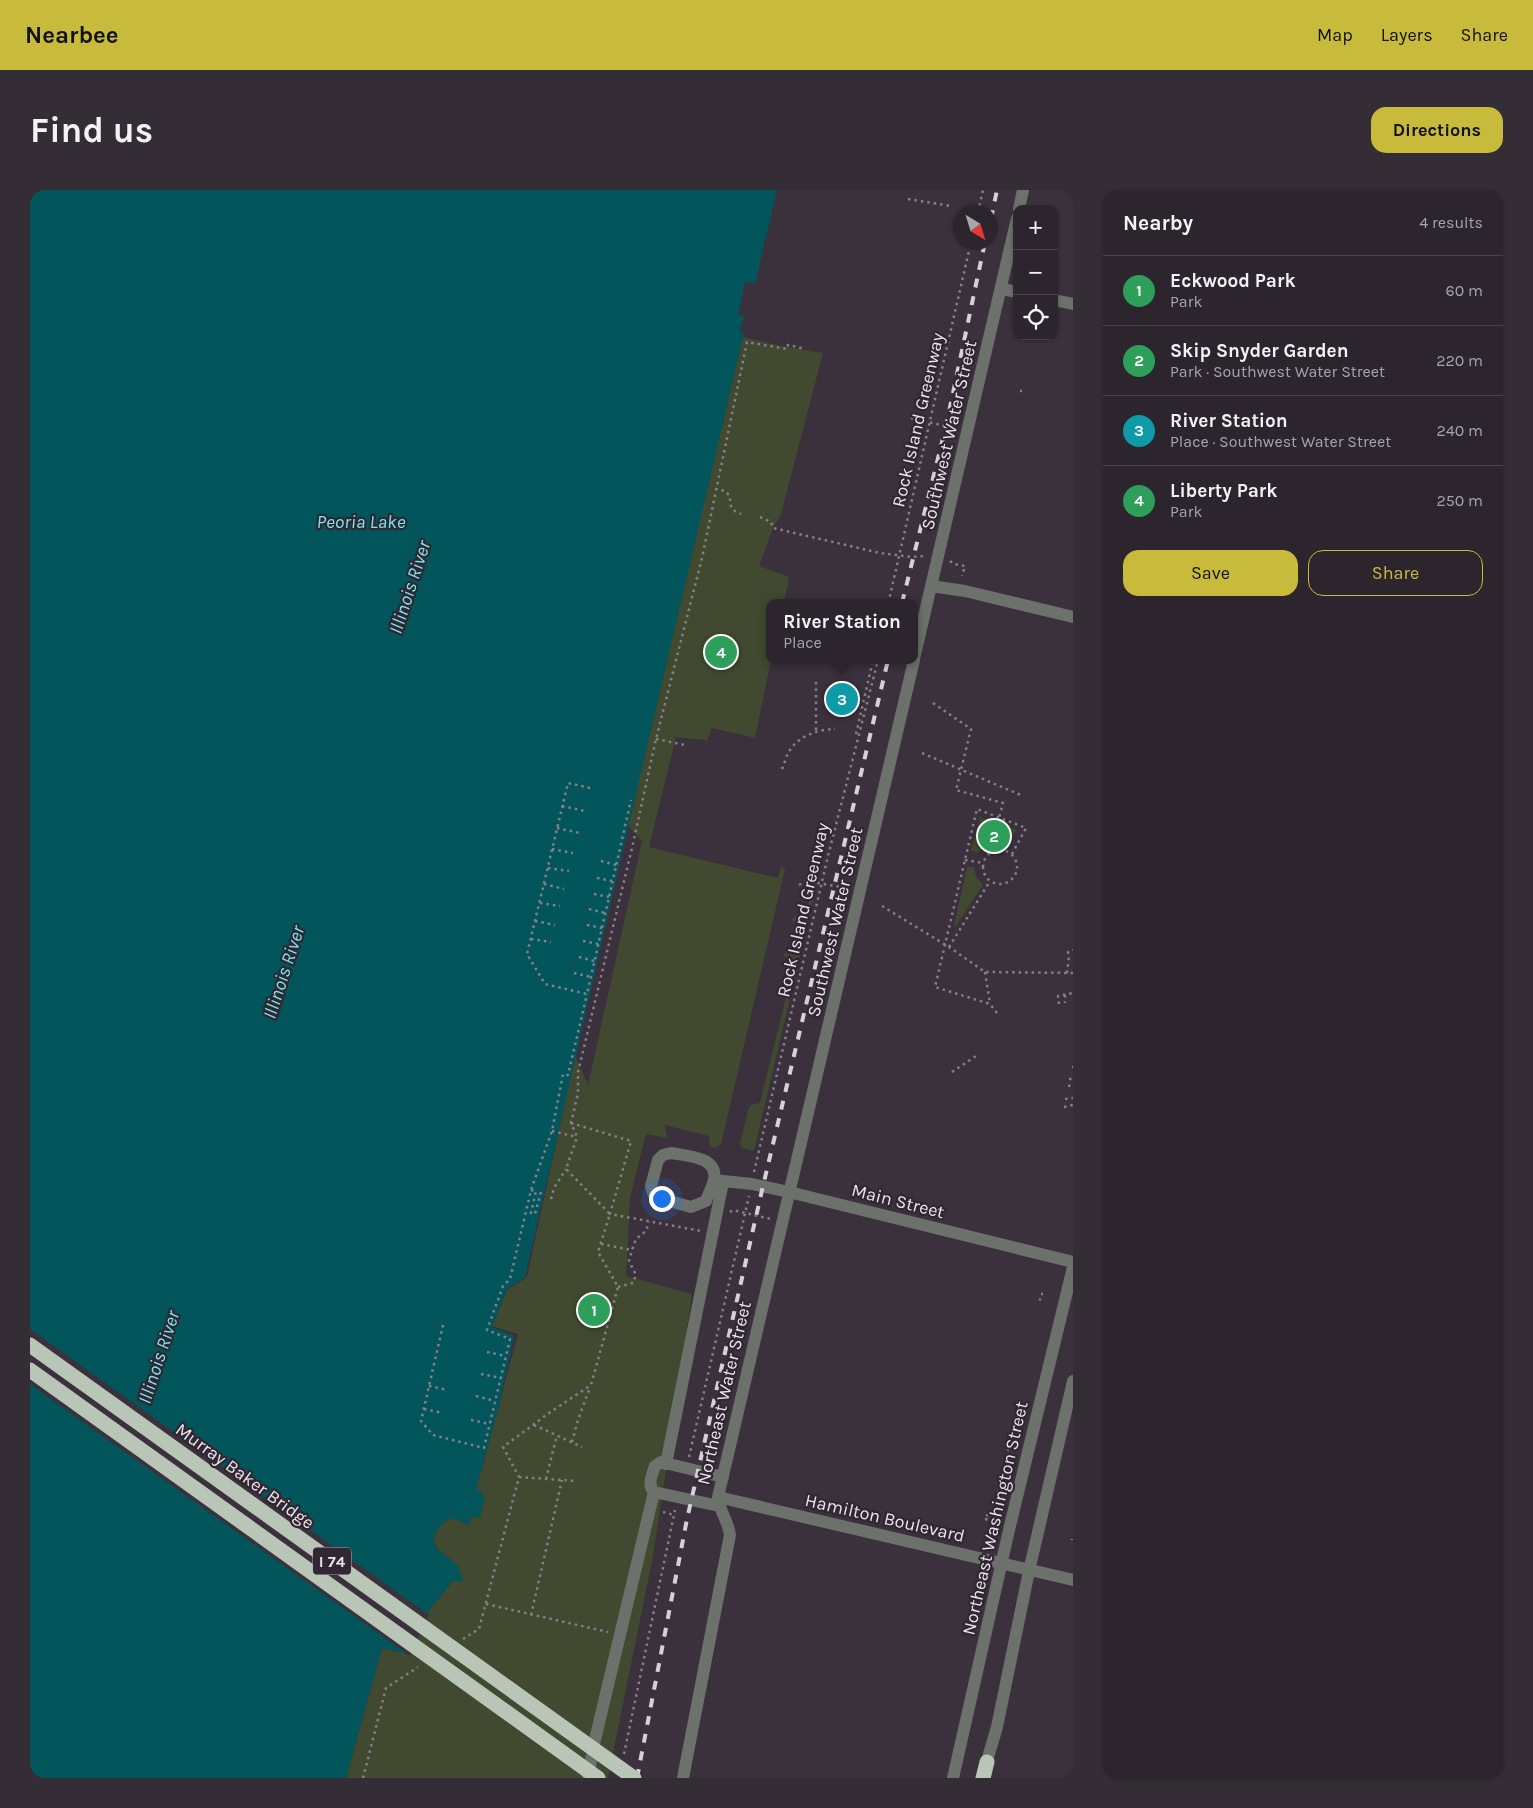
<!DOCTYPE html>
<html lang="en">
<head>
<meta charset="utf-8">
<style>
  :root { --surface:#2c252d; --page:#342d35; --text:#f1f3f6; --muted:#a6a5aa; --line:#484249; --accent:#c8bb3b }
  body { margin:0; font-family:Karla,sans-serif; background:var(--page); color:var(--text) }
  .controls { position:absolute; right:15px; top:15px; display:grid; overflow:hidden; border-radius:10px; box-shadow:0 1px 4px #0004 }
  .controls button { width:45px; height:45px; display:grid; place-items:center; padding:0; border:0; border-bottom:1px solid var(--line); background:var(--surface); color:var(--text); font:25px sans-serif }
  .compass { position:absolute; left:923px; top:15px; width:45px; height:45px; border-radius:50%; background:var(--surface); box-shadow:0 1px 4px #0004; rotate:142deg }
  .you { position:absolute; left:631px; top:1008px; width:18px; height:18px; margin:-12px; border:4px solid #fff; border-radius:50%; background:#1a73e8; box-shadow:0 0 0 8px #1a73e833 }
  .badge { display:grid; place-items:center; width:32px; height:32px; border-radius:50%; background:var(--accent); color:#fff; font-size:16px; font-weight:700 }
  .pin { position:absolute; translate:-50% -50%; border:2px solid #fff; box-shadow:0 1px 5px #0006 }
  .popup { position:absolute; left:736px; top:409px; width:152px; height:65px; box-sizing:border-box; display:grid; place-content:center; border-radius:10px; background:var(--surface); filter:drop-shadow(0 1px 4px #0005); font-size:16px; white-space:nowrap; color:var(--muted) }
  .popup b { font-size:19px; color:var(--text) }
  .popup::after { content:''; position:absolute; left:50%; top:100%; margin-left:-10px; border:10px solid transparent; border-top-color:var(--surface) }
  .list { margin:0; padding:0; list-style:none }
  h2 { display:flex; justify-content:space-between; align-items:center; height:65px; margin:0; padding:0 20px; font-size:21px }
  h2 small { font-size:16px; font-weight:400; color:var(--muted) }
  .list li { display:grid; grid-template-columns:32px 1fr auto; gap:15px; align-items:center; box-sizing:border-box; height:70px; padding:0 20px; border-top:1px solid var(--line) }
  .list b { display:block; font-size:19px; white-space:nowrap }
  .list p { margin:0; font-size:16px; white-space:nowrap; color:var(--muted) }
  .list em { font-size:16px; font-style:normal; color:var(--muted) }
  .actions { display:flex; gap:10px; padding:15px 20px }
  .actions a { flex:1; padding:11px 0; border:1px solid var(--accent); border-radius:15px; text-align:center; font-size:18px; color:var(--accent) }
  .actions .main { background:var(--accent); color:#111 }
  .icon { flex:none; width:28px; height:28px; fill:none; stroke:currentColor; stroke-width:2; stroke-linecap:round; stroke-linejoin:round }
  .map { position:relative; flex:none; width:1043px; height:1588px; overflow:hidden; border-radius:15px }
  header { display:flex; align-items:center; gap:30px; box-sizing:border-box; height:70px; padding:0 25px; background:var(--accent); color:#111 }
  header strong { font-size:24px }
  nav { display:flex; gap:28px; margin-inline-start:auto; font-size:18px }
  .intro { display:flex; align-items:center; justify-content:space-between; box-sizing:border-box; height:120px; padding:0 30px }
  h1 { margin:0; font-size:35px }
  .button { padding:12px 22px; border-radius:15px; background:var(--accent); color:#111; font-size:18px; font-weight:700 }
  main { display:flex; gap:30px; padding:0 30px }
  aside { flex:1; background:var(--surface); border-radius:15px; box-shadow:0 1px 4px #0004 }
  .map>svg:first-child { display:block }
  .green { fill:#414a30 }
  .water { fill:#02565b }
  .pier { fill:#3a313c }
  .lines { fill:none; stroke-linecap:round; stroke-linejoin:round }
  .path { stroke:#877e88; stroke-width:2.5; stroke-dasharray:2.5 4; stroke-linecap:butt }
  .minor { stroke:#6c716c; stroke-width:12 }
  .highway { stroke:#b8c5b7; stroke-width:15 }
  .rail { stroke:#d7d0d8; stroke-width:4; stroke-dasharray:9 9; stroke-linecap:butt }
  .highway-bridge { stroke:#b8c5b7; stroke-width:15 }
  .labels { text-anchor:middle; stroke-width:4.5; stroke-linejoin:round; paint-order:stroke }
  .shield { fill:#302732; stroke:#b3abb4; stroke-width:1 }
  .shield-label { font-size:16px; font-weight:bold; fill:#ebe4ec }
  .street-label { font-size:18px; fill:#ebe4ec; stroke:#302732 }
  .water-label { font-size:19px; font-style:italic; fill:#7be6ee; stroke:#302732 }
</style>
</head>
<body>
<header>
<strong>Nearbee</strong>
<nav><a>Map</a><a>Layers</a><a>Share</a></nav>
</header>
<div class="intro"><h1>Find us</h1><a class="button">Directions</a></div>
<main>
<div class="map">
<svg width="1043" height="1588" viewBox="0 0 1043 1588">
  <rect width="100%" height="100%" fill="#3a313c"/>
  <path class="green" d="M713,147l38,9 42,7 -42,161 -8,14 -14,38 30,11 -5,26h-14v57h1l-16,78 -43,-10 -5,12 -31,-3 -27,110 129,31 3,-12 4,3 -64,275 -5,4 -6,-1 -1,-11 -44,-11 2,13 -20,-4 -2,3 -15,61 -4,78 66,18 -39,262 -45,222h-262l36,-130 26,6 21,-44 20,-24 8,-21c-11,-9 -30,-18 -20,-34 4,-7 7,-10 15,-13l17,7 2,-9 9,2 1,-23 -5,-5 42,-156 -26,-8 15,-36 20,-13 48,-221 13,29 54,-244 -14,-15z
    M950,627l37,13 -9,13c-13,-2 -21,0 -30,10l-7,-3z
    M937,677h7l2,10 7,8 -28,42 -1,-1z
    M776,692l11,2 -63,267 -12,-3 -2,-4 8,-34 3,-5 9,-2 35,-142 -11,-5v-2l1,-1 11,2 7,-30 -10,-3 -1,-3 4,-3 9,3 7,-30 -8,-2z"/>
  <path class="water" d="M0,0h747l-22,94 -10,-2 -7,33 6,1 -3,11 -2,2 1,3h4l-1,5 -108,461 -110,479 -18,12 -15,38 22,9 -16,74 -22,79 6,2 -1,4 4,1 -5,22 -9,-2 -2,9 -17,-7c-8,3 -11,6 -15,13 -11,19 10,22 20,34 3,3 4,10 6,15l-3,2 -3,-2 -3,3 -3,-3 -2,6 -20,24 -21,44 -26,-6 -36,130h-316z"/>
  <path class="pier" d="M0,1139l399,286 -19,41 -380,-272z"/>
  <g class="lines">
    <path class="path" d="M878,9l43,7
      M948,22l5,-22
      M990,201h2
      M881,228l43,10
      M685,299l10,2 5,5c0,11 1,14 11,18
      M730,327l11,5 2,6 107,25 32,4 13,-1
      M920,371l4,3 11,2 -3,10
      M860,413l-1,-3 82,-358
      M786,492v49
      M903,513l38,26 -15,61 47,13 -4,15
      M826,544l17,-74
      M626,549l29,6
      M892,563l101,43
      M752,579c3,-6 4,-14 8,-19 9,-14 29,-21 45,-21
      M560,598l-22,-5 -41,171 18,30 42,10 44,-194
      M532,616l23,5
      M527,638l23,5
      M522,659l21,4
      M953 677a17 17 0 1 1 34 0a17 17 0 1 1-34 0Z
      M935,670l18,3
      M571,671l15,4
      M518,678l21,3
      M567,688l15,3
      M514,694l20,5
      M769,695l7,-4 35,6 5,6
      M564,704l15,3
      M510,713l20,3
      M852,716l67,41 36,25 88,1
      M559,719l16,4
      M505,731l20,4
      M557,735l15,3
      M501,749l20,3
      M553,751l15,3
      M919,757l41,-66
      M549,767l15,4
      M955,782l5,32
      M544,783l17,4
      M1037,783l2,-17 -1,-4 5,-2
      M1035,805v8
      M1029,814l-1,-8 15,-3
      M967,823l-7,-9 -55,-17 42,-178 49,19 -14,26
      M1042,877h1
      M922,882l27,-18
      M1039,889h4
      M1038,896l5,-1
      M1035,909l8,-1
      M1034,917l9,-2
      M541,933l60,18 -21,73 91,17
      M522,941l25,6
      M724,982l74,-316 50,-196
      M501,1000l5,1 -5,22 4,1 6,-22
      M521,1009l3,-11 12,-19
      M700,1022l3,-2 38,9
      M571,1054l31,6 4,-11 10,-8 3,-9
      M588,1097l15,-4 3,-8 -7,-14 3,-11
      M1011,1104h2
      M1009,1109l2,1
      M413,1135l-22,96 12,14 51,13 26,-109 -23,-9 16,-44 7,-7 21,-89 21,-59 11,-57 5,1 19,-81
      M457,1162l19,4
      M451,1184l20,4
      M399,1196l19,4
      M446,1206l19,5
      M394,1219l19,4
      M441,1230l19,4
      M504,1235l48,22
      M542,1252l6,-22 12,-33
      M978,1254l3,1
      M977,1259l2,1
      M976,1265l2,1
      M659,1267l60,-261
      M489,1287l57,4
      M516,1289l11,-44
      M969,1296h2
      M967,1301l3,1
      M966,1307h3
      M633,1322l11,3
      M956,1325l5,1
      M955,1329l5,1
      M1042,1350v-1
      M456,1414l122,28
      M501,1425l31,-135
      M433,1449l16,-10 40,-152 -16,-30 46,-34 42,-28 27,-98 -20,-35 12,-38 -44,-45 11,-32 -6,-14 7,-30v-21l54,-224 24,-109 46,-181 45,-216 40,7 1,-4 14,3
      M594,1564l51,-244
      M333,1588l23,-90 32,-21"/>
    <path class="minor" d="M989,19l4,-19
      M972,99l15,3
      M1024,110l19,4
      M901,396l34,5 108,26
      M884,469l103,-441
      M641,963c15,3 47,3 43,26 -1,7 -6,15 -8,22l-15,6 -29,-8 -9,-6 -2,-7 7,-26 5,-5z
      M684,990l38,4 37,8 284,70
      M636,1274l57,-282
      M688,1307l355,83
      M689,1316l-65,-14c-7,-7 -2,-17 1,-26l6,-4 62,15
      M954,1581l13,-44 32,-156 44,-190
      M558,1588l6,-34 60,-252
      M653,1588l47,-243c-2,-15 -11,-24 -12,-38l196,-837
      M923,1588l56,-248 64,-263"/>
    <path class="highway" d="M953,1588l4,-16"/>
    <path class="rail" d="M961,29l6,-29
      M872,413l44,-177 39,-184
      M607,1588l50,-259 76,-333 125,-526"/>
    <path class="highway-bridge" d="M0,1155l604,433
      M0,1180l568,408"/>
  </g>
  <g class="labels">
    <rect class="shield" x="283" y="1357.5" width="38" height="27" rx="4"/>
    <g class="shield-label">
      <text x="302" y="1377">I 74</text>
    </g>
    <g class="street-label">
      <text transform="translate(888 230) rotate(-77)" y="6">Rock Island Greenway</text>
      <text transform="translate(919 245) rotate(-77)" y="6">Southwest Water Street</text>
      <text transform="translate(773 720) rotate(-77)" y="6">Rock Island Greenway</text>
      <text transform="translate(805 732) rotate(-77)" y="6">Southwest Water Street</text>
      <text transform="translate(868 1011) rotate(14)" y="6">Main Street</text>
      <text transform="translate(694 1203) rotate(-77)" y="6">Northeast Water Street</text>
      <text transform="translate(215 1286) rotate(36)" y="6">Murray Baker Bridge</text>
      <text transform="translate(855 1328) rotate(13)" y="6">Hamilton Boulevard</text>
      <text transform="translate(965 1328) rotate(-77)" y="6">Northeast Washington Street</text>
    </g>
    <g class="water-label">
      <text x="331" y="338">Peoria Lake</text>
      <text transform="translate(379 397) rotate(-72)" y="7">Illinois River</text>
      <text transform="translate(253 782) rotate(-72)" y="7">Illinois River</text>
      <text transform="translate(128 1167) rotate(-72)" y="7">Illinois River</text>
    </g>
  </g>
</svg>
<div class="controls">
<button>+</button>
<button>−</button>
<button><svg class="icon" aria-label="locate" viewBox="0 0 24 24"><circle cx="12" cy="12" r="6"/><path d="M12 2v4M12 18v4M2 12h4M18 12h4"/></svg></button>
</div>
<svg class="compass" viewBox="-18 -18 36 36"><path d="M0-13l5 13h-10z" fill="#e53935"/><path d="M0 13l5-13h-10z" fill="#a6a5aa"/></svg>
<div class="you"></div>
<div class="pin badge" style="left:564px;top:1120px;background:#2e9e5b">1</div>
<div class="pin badge" style="left:964px;top:646px;background:#2e9e5b">2</div>
<div class="pin badge" style="left:812px;top:509px;background:#0f9aa8">3</div>
<div class="popup"><b>River Station</b>Place</div>
<div class="pin badge" style="left:691px;top:462px;background:#2e9e5b">4</div>
</div>
<aside>
<h2>Nearby<small>4 results</small></h2>
<ul class="list">
<li><span class="badge" style="background:#2e9e5b">1</span><div><b>Eckwood Park</b><p>Park</p></div><em>60 m</em></li>
<li><span class="badge" style="background:#2e9e5b">2</span><div><b>Skip Snyder Garden</b><p>Park · Southwest Water Street</p></div><em>220 m</em></li>
<li><span class="badge" style="background:#0f9aa8">3</span><div><b>River Station</b><p>Place · Southwest Water Street</p></div><em>240 m</em></li>
<li><span class="badge" style="background:#2e9e5b">4</span><div><b>Liberty Park</b><p>Park</p></div><em>250 m</em></li>
</ul>
<div class="actions"><a class="main">Save</a><a>Share</a></div>
</aside>
</main>
</body>
</html>
